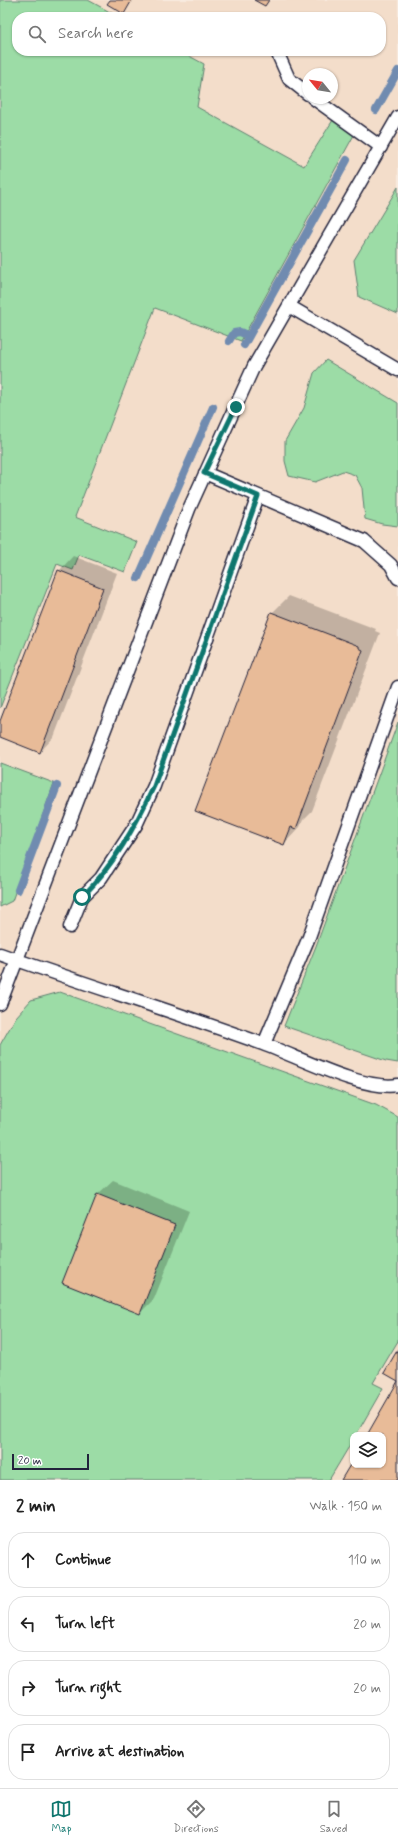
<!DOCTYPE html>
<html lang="en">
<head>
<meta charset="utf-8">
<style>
  :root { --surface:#fff; --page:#f6f6f6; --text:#222; --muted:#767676; --line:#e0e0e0; --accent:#0f766e }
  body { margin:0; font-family:Mynerve,sans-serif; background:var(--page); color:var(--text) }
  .controls { position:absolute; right:12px; bottom:12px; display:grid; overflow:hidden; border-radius:8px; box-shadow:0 1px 3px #0004 }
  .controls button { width:36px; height:36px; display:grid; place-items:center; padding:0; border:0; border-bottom:1px solid var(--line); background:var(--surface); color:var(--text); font:20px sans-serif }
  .compass { position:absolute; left:302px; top:68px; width:36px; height:36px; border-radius:50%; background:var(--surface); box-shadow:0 1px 3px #0004; rotate:300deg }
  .scale { position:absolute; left:12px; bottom:10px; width:77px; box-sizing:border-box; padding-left:4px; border:2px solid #22223b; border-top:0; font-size:11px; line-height:14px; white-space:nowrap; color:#22223b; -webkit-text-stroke:3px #fff; paint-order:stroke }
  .stop { position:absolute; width:12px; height:12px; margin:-9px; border:3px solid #0f766e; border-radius:50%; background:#fff }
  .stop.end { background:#0f766e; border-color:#fff; box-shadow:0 1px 4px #0008 }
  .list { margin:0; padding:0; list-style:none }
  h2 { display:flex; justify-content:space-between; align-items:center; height:52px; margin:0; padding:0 16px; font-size:17px }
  h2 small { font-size:13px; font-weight:400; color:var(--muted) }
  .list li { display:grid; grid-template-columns:26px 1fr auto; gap:12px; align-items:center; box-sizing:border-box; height:56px; margin:0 8px 8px; padding:0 8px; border:1px solid var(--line); border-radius:16px }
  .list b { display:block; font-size:15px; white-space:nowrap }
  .list em { font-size:13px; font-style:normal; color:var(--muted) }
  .icon { flex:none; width:22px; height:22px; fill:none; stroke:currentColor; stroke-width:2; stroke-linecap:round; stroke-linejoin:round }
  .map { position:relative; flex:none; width:398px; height:1480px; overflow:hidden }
  .search { position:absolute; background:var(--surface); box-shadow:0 1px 3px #0004; left:12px; right:12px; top:12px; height:44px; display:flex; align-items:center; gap:10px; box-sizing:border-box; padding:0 14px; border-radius:16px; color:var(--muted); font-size:15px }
  .sheet { height:308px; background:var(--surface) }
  nav { display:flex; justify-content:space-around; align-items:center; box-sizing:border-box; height:56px; border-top:1px solid var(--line); background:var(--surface); font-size:11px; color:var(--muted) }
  nav a { display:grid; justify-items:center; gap:2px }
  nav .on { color:var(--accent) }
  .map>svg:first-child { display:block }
  .built { fill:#f3ddca; fill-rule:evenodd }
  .green { fill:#9cdca6; stroke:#5f7f70 }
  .shadow { fill:#0003 }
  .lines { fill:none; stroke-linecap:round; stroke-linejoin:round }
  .stream { stroke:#6f8bb0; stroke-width:8 }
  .building { fill:#e8bb98; stroke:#22223b }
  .service-casing { stroke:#22223b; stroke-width:15 }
  .service { stroke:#fff; stroke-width:12 }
  .route { stroke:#0f766e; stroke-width:5 }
</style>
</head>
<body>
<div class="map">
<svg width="398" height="1480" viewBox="0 0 398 1480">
  <rect width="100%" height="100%" fill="#f8ebe0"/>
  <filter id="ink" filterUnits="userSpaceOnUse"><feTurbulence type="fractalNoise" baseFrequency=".025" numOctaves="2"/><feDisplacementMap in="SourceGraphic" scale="8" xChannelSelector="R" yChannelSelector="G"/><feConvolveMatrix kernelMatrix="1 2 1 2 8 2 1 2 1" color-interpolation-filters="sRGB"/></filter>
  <g filter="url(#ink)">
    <path class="built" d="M0,0h398v1480h-398zM17,17h364v34h-364zM308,74h24v24h-24zM353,1435h30v30h-30z"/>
    <path class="green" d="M0,0h88l31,17h-102v34h163l24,13 -7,43 107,59 29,-46 21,15 -113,206 -86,-33 -80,209 62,25 -12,30 -46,-17 -6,15 -16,-6 -57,144z
      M398,187v127l-39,-17 -5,-37z
      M326,360l72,43v123l-16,-2 -17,-5 -3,-31 -7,-13 -12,-4 -28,11 -26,-6 -4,-15v-20l19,-33 10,-35z
      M398,722v341l-12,-2 -102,-35 32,-80z
      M0,763l54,20 -42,118 -12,6z
      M60,992l316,113 22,12v224l-25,42 10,5 -27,47h-3v5l-24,40h-329v-435l16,-28 15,-17z"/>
    <path class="shadow" d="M111,0h22l-9,12z
      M73,556l44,17 -63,164 -14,15 -40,-16v-12l59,-153z
      M289,596l87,33 -1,2 5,2 -68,178 -9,9 -3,7 -16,17 -12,-231z
      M113,1180l76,31 -35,88 -14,14 -42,-119z"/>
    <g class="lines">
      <path class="stream" d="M376,110l22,-39
        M229,341l5,-8 6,-1 9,4
        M244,345l103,-185
        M138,578l75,-171
        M18,890l39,-104"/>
    </g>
    <path class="building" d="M110,0h22l-8,14 -17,-10z
      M254,0h15l-4,6z
      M58,570l45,18 -63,165 -40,-16v-16z
      M271,612l88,34v2l4,2 -67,179 -5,-2 -7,18 -89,-34z
      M97,1194l78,31 -35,89 -78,-31z
      M398,1349v32l-14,-8z
      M398,1381v99h-57l12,-20v5h30v-30h-16z"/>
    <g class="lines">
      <defs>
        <path id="service" d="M277,52l12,27 19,15
          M313,98l68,49
          M289,306l109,64
          M205,473l159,68 27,24 7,13
          M70,927l12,-30 19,-19 35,-53 18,-39 104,-290
          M0,954c87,31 176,58 263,90 36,13 99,47 135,41
          M0,1004l189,-495 65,-143 144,-249
          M264,1044l45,-107 89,-250"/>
      </defs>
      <use href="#service" class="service-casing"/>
      <use href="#service" class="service"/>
    </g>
  </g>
  <g class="lines" filter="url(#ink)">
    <path class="route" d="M82,897c32,-32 53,-70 72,-111l104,-290 -54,-23 32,-66"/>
  </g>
</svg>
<div class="controls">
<button><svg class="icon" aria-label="layers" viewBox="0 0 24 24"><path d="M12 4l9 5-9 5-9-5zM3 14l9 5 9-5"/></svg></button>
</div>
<svg class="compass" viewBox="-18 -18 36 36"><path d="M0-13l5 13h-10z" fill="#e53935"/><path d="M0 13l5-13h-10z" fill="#767676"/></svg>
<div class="scale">20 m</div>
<div class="stop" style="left:82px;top:897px"></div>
<div class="stop end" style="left:236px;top:407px"></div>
<div class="search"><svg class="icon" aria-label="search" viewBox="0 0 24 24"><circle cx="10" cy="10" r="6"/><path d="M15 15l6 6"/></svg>Search here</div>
</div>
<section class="sheet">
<h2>2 min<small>Walk · 150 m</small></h2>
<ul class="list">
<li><svg class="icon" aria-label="ahead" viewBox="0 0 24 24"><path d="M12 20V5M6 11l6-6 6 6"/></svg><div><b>Continue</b></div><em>110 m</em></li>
<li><svg class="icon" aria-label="left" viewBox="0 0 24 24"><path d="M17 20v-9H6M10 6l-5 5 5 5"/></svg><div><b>Turn left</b></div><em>20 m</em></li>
<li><svg class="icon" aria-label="right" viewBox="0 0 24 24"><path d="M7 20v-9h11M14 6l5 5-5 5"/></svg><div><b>Turn right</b></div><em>20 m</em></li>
<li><svg class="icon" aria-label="arrive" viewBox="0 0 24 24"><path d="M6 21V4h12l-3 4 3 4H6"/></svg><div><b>Arrive at destination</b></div></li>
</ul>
</section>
<nav>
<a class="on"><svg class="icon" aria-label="map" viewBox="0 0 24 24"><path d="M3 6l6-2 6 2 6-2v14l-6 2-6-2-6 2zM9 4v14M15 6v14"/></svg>Map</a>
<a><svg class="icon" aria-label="directions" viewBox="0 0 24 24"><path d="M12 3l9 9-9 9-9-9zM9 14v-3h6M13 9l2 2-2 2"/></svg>Directions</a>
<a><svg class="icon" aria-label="saved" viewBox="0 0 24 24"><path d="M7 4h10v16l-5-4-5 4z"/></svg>Saved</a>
</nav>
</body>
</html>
